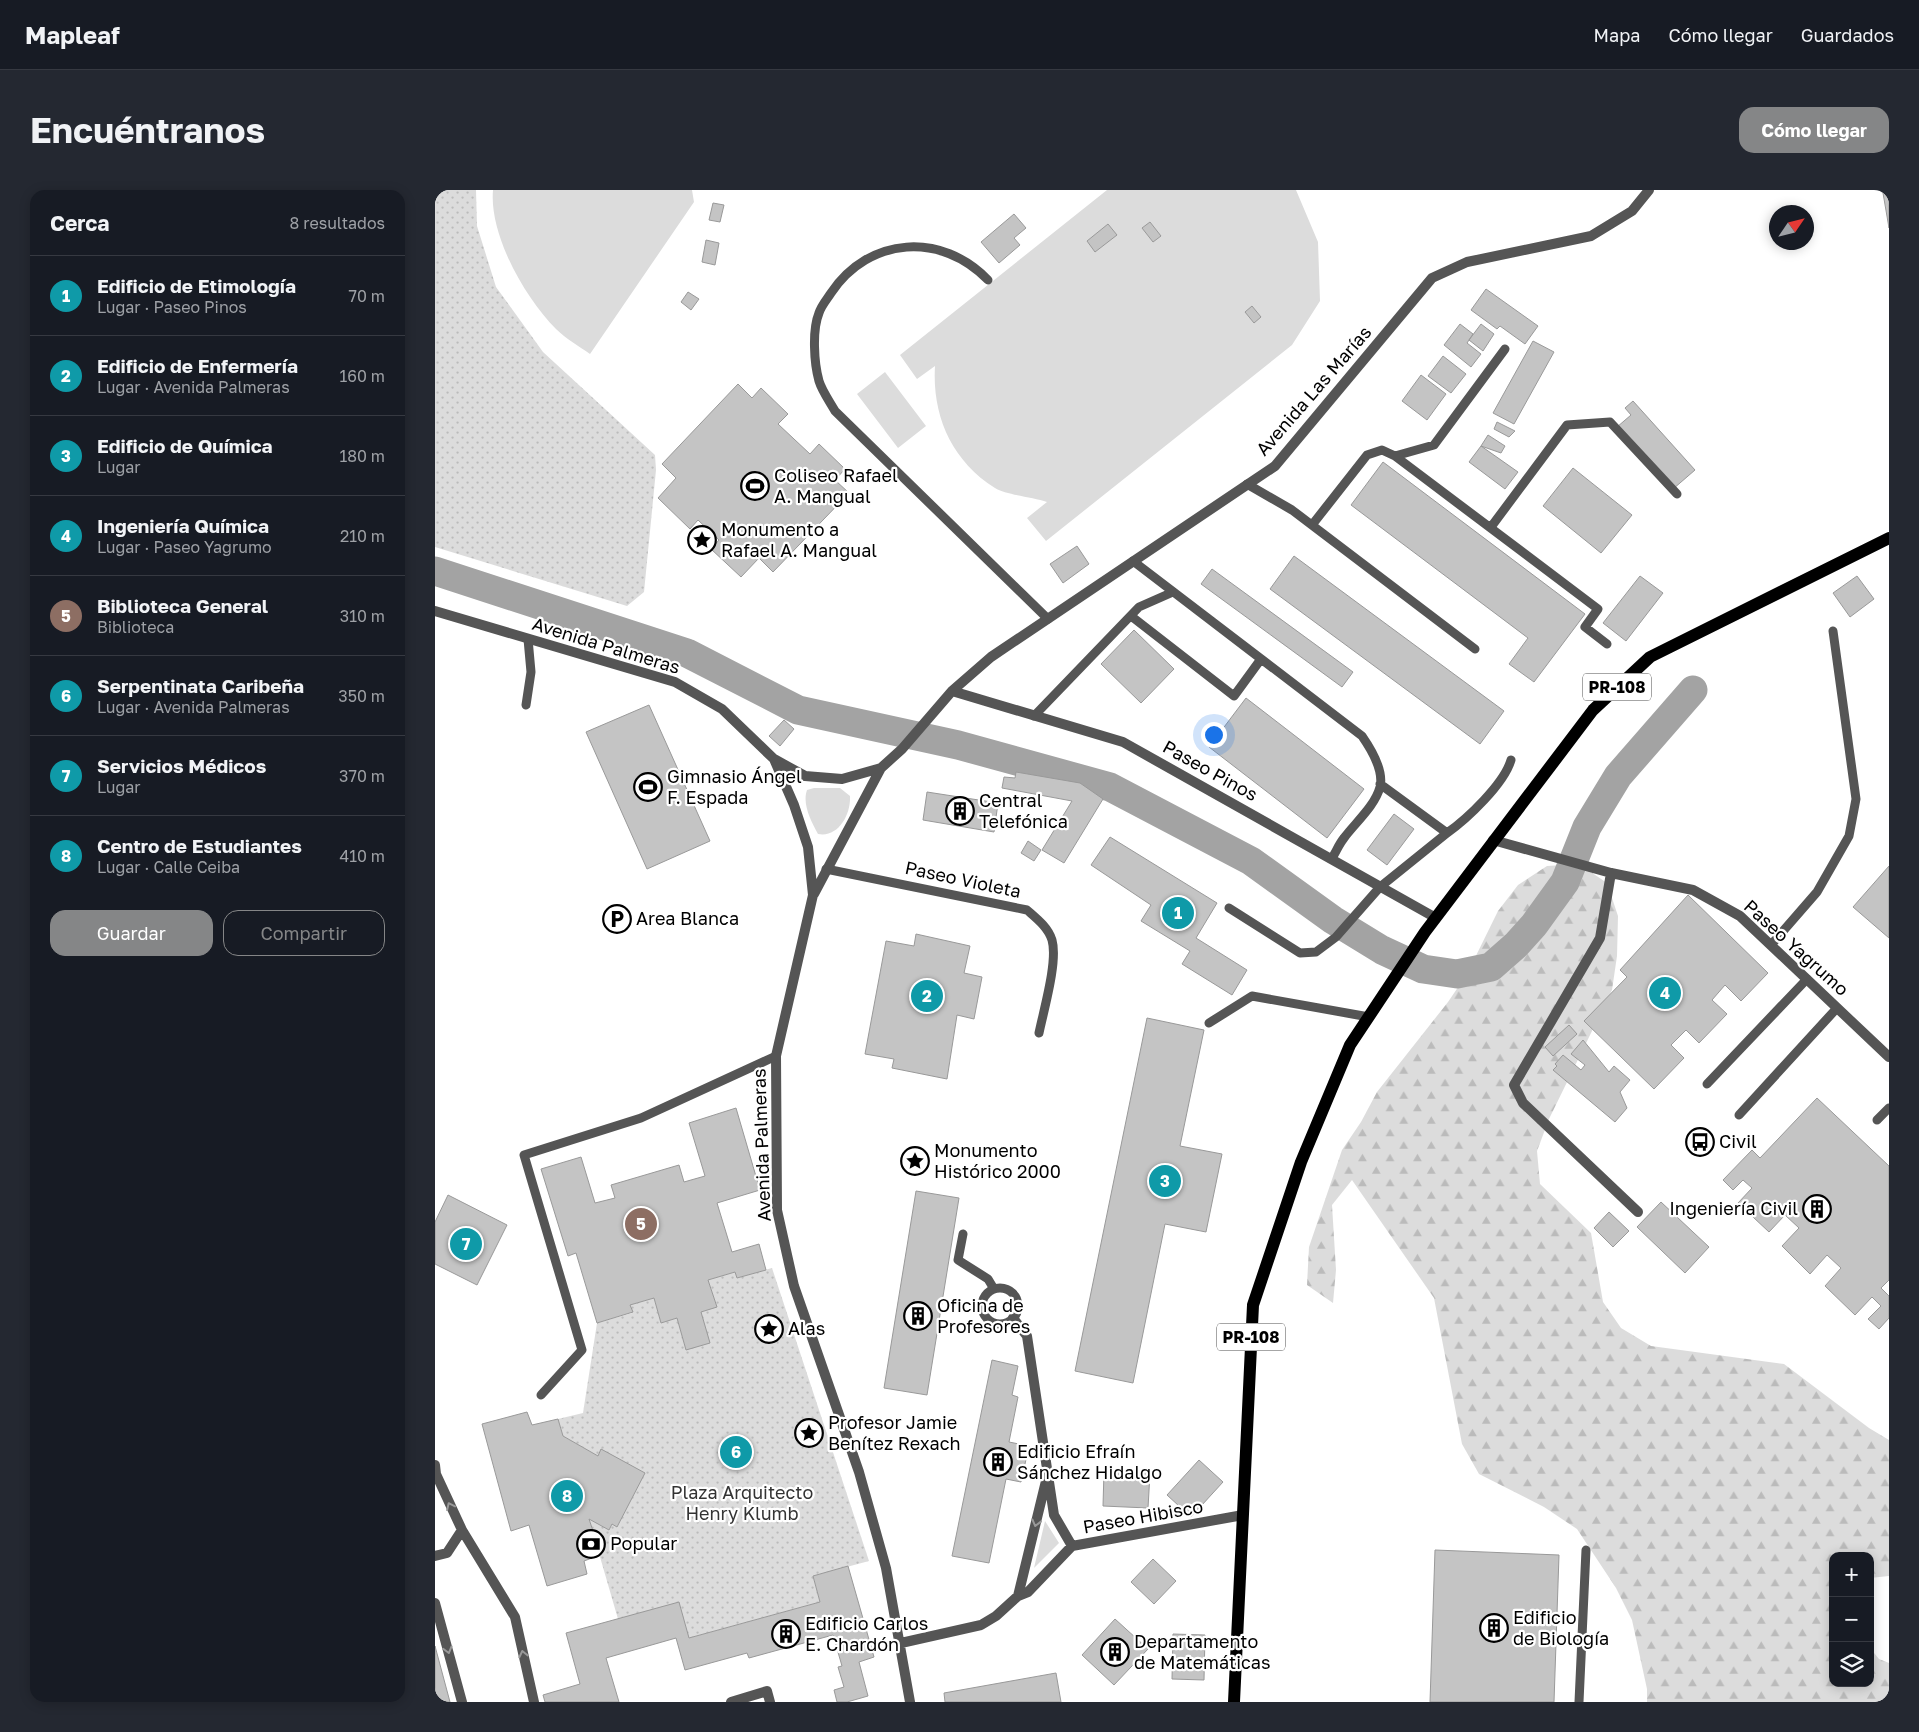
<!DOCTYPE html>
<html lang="es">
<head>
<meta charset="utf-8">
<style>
  :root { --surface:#171b24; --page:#242831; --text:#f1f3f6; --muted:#9ea1a6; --line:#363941; --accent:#858687 }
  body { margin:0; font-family:"Golos Text",sans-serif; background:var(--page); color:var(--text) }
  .controls { position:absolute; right:15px; bottom:15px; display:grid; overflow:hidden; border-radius:10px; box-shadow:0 2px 12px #0003 }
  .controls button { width:45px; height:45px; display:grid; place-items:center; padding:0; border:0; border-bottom:1px solid var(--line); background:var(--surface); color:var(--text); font:25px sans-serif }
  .compass { position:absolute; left:1334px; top:15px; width:45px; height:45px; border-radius:50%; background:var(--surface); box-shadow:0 2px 12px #0003; rotate:55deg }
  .you { position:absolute; left:778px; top:544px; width:18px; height:18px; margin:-12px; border:4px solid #fff; border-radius:50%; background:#1a73e8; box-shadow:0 0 0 8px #1a73e833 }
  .badge { display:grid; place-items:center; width:32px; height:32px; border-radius:50%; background:var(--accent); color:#fff; font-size:16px; font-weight:700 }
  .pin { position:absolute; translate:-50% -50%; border:2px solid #fff; box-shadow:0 1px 5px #0006 }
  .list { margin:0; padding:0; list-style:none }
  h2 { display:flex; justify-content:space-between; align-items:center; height:65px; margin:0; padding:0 20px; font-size:21px }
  h2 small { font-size:16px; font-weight:400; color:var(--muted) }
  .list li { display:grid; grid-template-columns:32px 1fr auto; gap:15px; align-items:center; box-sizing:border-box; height:80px; padding:0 20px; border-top:1px solid var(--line) }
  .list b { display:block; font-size:19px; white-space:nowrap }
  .list p { margin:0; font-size:16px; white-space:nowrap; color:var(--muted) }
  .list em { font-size:16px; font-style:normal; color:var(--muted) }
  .actions { display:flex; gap:10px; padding:15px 20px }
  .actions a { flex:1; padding:11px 0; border:1px solid var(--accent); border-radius:15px; text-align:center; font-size:18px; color:var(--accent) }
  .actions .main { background:var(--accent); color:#fff }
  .icon { flex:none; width:28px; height:28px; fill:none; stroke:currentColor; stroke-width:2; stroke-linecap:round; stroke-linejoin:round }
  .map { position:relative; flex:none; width:1454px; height:1512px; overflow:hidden; border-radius:15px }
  header { display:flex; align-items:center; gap:30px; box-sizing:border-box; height:70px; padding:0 25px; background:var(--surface); border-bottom:1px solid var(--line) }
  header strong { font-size:24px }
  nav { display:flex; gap:28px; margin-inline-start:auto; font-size:18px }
  .intro { display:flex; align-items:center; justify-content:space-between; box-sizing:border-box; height:120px; padding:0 30px }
  h1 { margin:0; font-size:35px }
  .button { padding:12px 22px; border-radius:15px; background:var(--accent); color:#fff; font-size:18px; font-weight:700 }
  main { display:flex; gap:30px; padding:0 30px }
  aside { flex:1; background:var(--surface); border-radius:15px; box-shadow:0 2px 12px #0003 }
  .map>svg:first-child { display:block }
  .grass { fill:#dcdcdc }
  .forest { fill:url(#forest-firs) }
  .park { fill:url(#park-dots) }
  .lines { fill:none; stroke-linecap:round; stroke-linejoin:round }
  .river { stroke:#a3a3a3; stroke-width:29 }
  .building { fill:#c4c4c4; stroke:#999 }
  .lane { stroke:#555; stroke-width:9 }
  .street { stroke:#555; stroke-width:10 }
  .primary { stroke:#000; stroke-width:12 }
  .oneway { stroke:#999 }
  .labels { text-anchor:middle; stroke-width:4.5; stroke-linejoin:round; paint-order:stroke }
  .shield { fill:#fff; stroke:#4c4c4c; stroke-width:1 }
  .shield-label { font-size:16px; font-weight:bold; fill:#000 }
  .street-label { font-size:18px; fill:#000; stroke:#fff }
  .poi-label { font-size:18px; fill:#000; stroke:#fff; text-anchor:start }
  .park-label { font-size:18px; fill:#333; stroke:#fff }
</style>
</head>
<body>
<header>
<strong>Mapleaf</strong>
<nav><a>Mapa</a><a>Cómo llegar</a><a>Guardados</a></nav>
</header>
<div class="intro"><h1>Encuéntranos</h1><a class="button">Cómo llegar</a></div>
<main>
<aside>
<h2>Cerca<small>8 resultados</small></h2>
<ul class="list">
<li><span class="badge" style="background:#0f9aa8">1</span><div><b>Edificio de Etimología</b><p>Lugar · Paseo Pinos</p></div><em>70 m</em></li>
<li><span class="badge" style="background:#0f9aa8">2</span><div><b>Edificio de Enfermería</b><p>Lugar · Avenida Palmeras</p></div><em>160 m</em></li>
<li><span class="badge" style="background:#0f9aa8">3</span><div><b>Edificio de Química</b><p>Lugar</p></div><em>180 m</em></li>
<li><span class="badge" style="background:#0f9aa8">4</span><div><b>Ingeniería Química</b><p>Lugar · Paseo Yagrumo</p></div><em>210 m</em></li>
<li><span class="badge" style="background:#8d6e63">5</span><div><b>Biblioteca General</b><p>Biblioteca</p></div><em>310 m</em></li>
<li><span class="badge" style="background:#0f9aa8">6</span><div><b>Serpentinata Caribeña</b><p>Lugar · Avenida Palmeras</p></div><em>350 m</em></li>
<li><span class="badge" style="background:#0f9aa8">7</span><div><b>Servicios Médicos</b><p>Lugar</p></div><em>370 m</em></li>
<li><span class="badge" style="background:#0f9aa8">8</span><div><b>Centro de Estudiantes</b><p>Lugar · Calle Ceiba</p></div><em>410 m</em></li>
</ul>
<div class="actions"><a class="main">Guardar</a><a>Compartir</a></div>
</aside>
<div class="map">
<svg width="1454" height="1512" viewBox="0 0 1454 1512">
  <defs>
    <pattern id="forest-firs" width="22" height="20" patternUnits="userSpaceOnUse" patternTransform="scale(1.25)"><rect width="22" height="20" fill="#dcdcdc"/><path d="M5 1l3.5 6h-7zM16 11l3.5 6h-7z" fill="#bbb"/></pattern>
    <pattern id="park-dots" width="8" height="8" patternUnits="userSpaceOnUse" patternTransform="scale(1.25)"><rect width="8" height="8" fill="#dcdcdc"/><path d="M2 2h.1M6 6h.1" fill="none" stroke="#bbb" stroke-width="1.8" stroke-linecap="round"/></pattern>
  </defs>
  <rect width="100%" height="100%" fill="#fff"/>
  <path class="grass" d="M58,0h199l2,12 -104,152c-11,-8 -24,-15 -34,-25 -31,-31 -67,-94 -63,-139z
    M672,0h189l22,52 2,59 -28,44 -246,196 -19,-23 20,-16c-14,-5 -41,-7 -52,-14 -44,-28 -63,-73 -60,-122l-18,13 -17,-24z
    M450,182l41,54 -28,22 -41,-54z
    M379,598h26l10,8c1,19 -12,42 -32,38 -7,-13 -16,-30 -11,-44z
    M610,1331l14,22 -25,25z"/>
  <path class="forest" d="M1144,674l28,19 11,33 -1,40 -5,34 -63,129 -12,32 3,33 51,49 12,69 18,26 30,18 133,18 85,64 20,12v136l-19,2v-22h-37v127h37v-35l9,11 10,4v39h-242v-13l-15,-69 -16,-32 -39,-59 -33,-22 -65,-33 -17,-30 -28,-146 -82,-118 -20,25 4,65 -3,33 -26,-18 2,-38 33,-97 19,-28 16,-30 71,-90 19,-28 31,-63 20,-26 29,-19z"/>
  <path class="park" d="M0,0h41l1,36 19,61 47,65 112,103 1,15 -12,122 -17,14 -192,-59z
    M337,1078l97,293 -56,15 7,26 -131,36 -71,-19 -29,-100 20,11 3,-6 5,3 27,-54 -43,-23 -3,6 -35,-20 -5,-17 25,-6 14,-90 35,-10 -2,-8 24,-7 7,25 16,-5 9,32 15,-38 15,-5 -8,-27 27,-8 2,6z"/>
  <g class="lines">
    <path class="river" d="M0,381l252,82 111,57 160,35 152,42 141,74 82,59 49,30 41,19 34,5 34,-7 25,-22 18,-20 31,-43 22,-55 31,-51 75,-86"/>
  </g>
  <path class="building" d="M1449,0h5v38l-6,-35z
    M278,13l11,2 -4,17 -11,-2z
    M579,24l12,14 -12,10 6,7 -21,18 -18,-21z
    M715,32l11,14 -8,6 -11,-14z
    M673,34l9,11 -22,17 -8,-11z
    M271,50l13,3 -4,22 -13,-3z
    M1051,99l52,37 -13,18 -25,-18 -3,3 -26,-19z
    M253,102l11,7 -8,11 -10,-8z
    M817,116l9,11 -7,6 -9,-11z
    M1025,134l13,10 -6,9 14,11 -10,13 -27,-22z
    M1046,134l13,10 -11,17 -14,-11z
    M1098,151l21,11 -40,72 -21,-11z
    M1008,166l23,18 -15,19 -23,-17z
    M986,185l25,19 -19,26 -25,-19z
    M303,194l14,14 9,-10 27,26 -10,10 32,30 9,-10 26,25 -10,11 14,13 -76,79 -14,-14 -18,19 -30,-28 8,-9 -21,-20 -8,9 -32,-31 18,-20 -14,-14z
    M1198,211l62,69 -22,19 -56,-62 14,-12 -6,-7z
    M1062,232l18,9 -6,6 -15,-8z
    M1053,245l17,11 -4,7 -20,-7z
    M1046,256l37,26 -13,17 -36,-27z
    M948,272l202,152 -51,68 -25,-18 19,-26 -177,-133z
    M1138,278l59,47 -31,38 -58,-47z
    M642,356l12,18 -26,19 -13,-19z
    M859,366l210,155 -24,33 -210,-155z
    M777,379l141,103 -11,15 -141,-103z
    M1205,386l23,17 -37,48 -23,-18z
    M1422,386l17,23 -24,18 -17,-24z
    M699,440l40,39 -33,34 -40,-39z
    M811,508l118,91 -37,49 -118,-91z
    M214,515l61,136 -63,28 -61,-137z
    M349,530l10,9 -14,17 -11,-10z
    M581,582l64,11 23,16 -39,64 -22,-13 30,-49 -70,-13 2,-11 11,1z
    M492,602l71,11 -4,29 -71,-12z
    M959,624l20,15 -27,36 -20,-15z
    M675,647l107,66 -21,35 51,32 -15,25 -50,-31 8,-13 -49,-30 10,-16 -60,-40z
    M593,651l13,9 -7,11 -13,-8z
    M1454,676v72l-36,-31z
    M1253,705l80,78 -27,28 -16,-16 -13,15 15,14 -28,29 -13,-13 -15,15 13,13 -30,31 -70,-68 43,-44 -7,-7z
    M481,744l54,12 -6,27 18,4 -8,42 -17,-4 -10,64 -55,-11 2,-9 -29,-5 21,-113 28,5z
    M712,828l57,12 -24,116 42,8 -16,78 -41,-8 -32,159 -58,-12z
    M1134,835l8,9 -24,22 -8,-9z
    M1148,850l26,32 5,-6 16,14 -10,12 7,16 -12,14 -62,-52 4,-4 -2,-2 8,-9 18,15 4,-5 -14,-11z
    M1382,908l72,68v114l-8,8 8,8v22l-10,11 -11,-10 13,-13 -9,-9 -17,18 -30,-29 16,-18 -14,-13 -17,19 -28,-28 17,-18 -14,-13 -16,17 -31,-29 14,-15 -9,-8 -10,10 -10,-10 29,-30 8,8z
    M301,918l24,82 -43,13 15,49 27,-8 7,26 -29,8 -2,-6 -27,8 9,27 -16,5 9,31 -24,7 -9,-32 -16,5 -7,-25 -24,7 3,7 -36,11 -21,-70 -8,3 -27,-87 40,-12 14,46 20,-5 -4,-13 68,-20 5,17 21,-6 -16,-53z
    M481,1001l43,7 -32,197 -43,-7z
    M13,1005l59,30 -30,60 -42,-21v-42z
    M1226,1012l48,45 -24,26 -48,-46z
    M1174,1022l20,19 -16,16 -19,-19z
    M557,1170l26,6 -6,29 6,2 -9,45 20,4 -8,36 -15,-3 -17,84 -37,-7z
    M92,1222l5,13 26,-6 5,17 35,20 3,-7 44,24 -28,54 -5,-3 -3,6 -20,-11 6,18 -9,3 6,18 -8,3 3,13 -40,12 -18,-61 -18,6 -29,-107z
    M764,1270l24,22 -32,35 -24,-22z
    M669,1281l46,2 -2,35 -45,-2z
    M1000,1360l124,5 -5,147h-124z
    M718,1369l23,22 -22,23 -23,-22z
    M413,1376l26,91 -15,5 9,34 -21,6h-10l-3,-12 10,-3 -6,-20 4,-1 -9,-31 -84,23 -2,-5 -62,17 -9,-32 -70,20 13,44h-74l-2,-7 37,-11 -14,-51 113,-31 10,36 131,-36 -7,-26z
    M680,1429l33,30 -34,36 -32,-30z
    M738,1444l32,1 -1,45 -32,-1z
    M0,1456l15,56h-15z
    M621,1483l5,29h-116l-1,-9z"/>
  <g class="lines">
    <path class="lane" d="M553,90c-46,-48 -119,-44 -157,13 -4,6 -10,13 -12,20 -7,17 -5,50 0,68 3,10 11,21 16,30l213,208
      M960,266l39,-11 71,-96
      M812,294l45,26 183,139
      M877,335l55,-70 15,-5 13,6 203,153 -13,18 22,17
      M1056,337l76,-102 43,-3 67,72
      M698,371l229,175c9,13 22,35 18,51 -5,19 -25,36 -36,51 -5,6 -8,14 -12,20
      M696,426l103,80 27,-37
      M91,515l5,-33 -3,-33
      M599,526l105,-109 34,-15
      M945,594l67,49c20,-14 57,-49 64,-73
      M391,679l201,41c9,8 21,17 25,30 6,21 -8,69 -13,93
      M794,718l71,45 16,-1 20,-15 44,-50 67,-54
      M1336,755l46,-53 32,-56 7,-37 -23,-168
      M774,833l43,-27 117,21
      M1272,894l100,-105
      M1304,925l98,-107
      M1442,930l12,-12
      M528,1044l-5,26 30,19 6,10
      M547 1116a18 18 0 1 1 36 0a18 18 0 1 1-36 0Z
      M106,1205l41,-45 -58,-195 117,-37 135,-62
      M1144,1512l7,-152"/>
    <path class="street" d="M0,421l240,71 47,27 52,50 20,46 14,42 5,48 -37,161 1,154 17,76 65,186 27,96 24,134
      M517,501l171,51 313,176
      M339,569l31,17 37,3 39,-11
      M1058,650l118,33 82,17 47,26 149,141
      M1176,683l-11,65 -86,147 9,18 115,109
      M379,704l67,-126 21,-19 50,-58 39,-34 284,-191 157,-188 35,-16 124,-26 41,-25 17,-21
      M578,1128l14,18 27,179 18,31
      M0,1275l1,9 26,56 -15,23 -12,3
      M27,1340l53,87 19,85
      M583,1406l28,-115
      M0,1413l27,99
      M466,1453l80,-18 15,-9 22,-20 10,-4 44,-46 171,-31
      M296,1512l36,-11 3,11"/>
    <path class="primary" d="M799,1512l19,-397 48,-143 49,-117 75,-113 168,-222 57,-53 239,-119"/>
  </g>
  <defs><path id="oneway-chevron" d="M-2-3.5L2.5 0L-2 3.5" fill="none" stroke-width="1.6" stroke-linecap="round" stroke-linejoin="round" transform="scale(1.25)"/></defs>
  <g class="oneway">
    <use href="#oneway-chevron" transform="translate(15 1316) rotate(-115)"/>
    <use href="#oneway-chevron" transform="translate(601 1333) rotate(104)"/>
    <use href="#oneway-chevron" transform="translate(13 1460) rotate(75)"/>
    <use href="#oneway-chevron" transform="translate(88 1464) rotate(-103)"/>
  </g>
  <defs>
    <symbol id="stadium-ring" viewBox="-11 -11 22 22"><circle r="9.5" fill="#fff" stroke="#000" stroke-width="1.5"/><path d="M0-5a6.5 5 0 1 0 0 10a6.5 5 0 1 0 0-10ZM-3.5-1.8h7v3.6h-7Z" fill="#000"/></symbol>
    <symbol id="sight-ring" viewBox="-11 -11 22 22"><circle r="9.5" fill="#fff" stroke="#000" stroke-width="1.5"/><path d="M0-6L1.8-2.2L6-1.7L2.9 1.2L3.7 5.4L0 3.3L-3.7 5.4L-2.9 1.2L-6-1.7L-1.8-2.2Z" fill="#000"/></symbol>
    <symbol id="building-ring" viewBox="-11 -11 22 22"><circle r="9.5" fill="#fff" stroke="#000" stroke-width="1.5"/><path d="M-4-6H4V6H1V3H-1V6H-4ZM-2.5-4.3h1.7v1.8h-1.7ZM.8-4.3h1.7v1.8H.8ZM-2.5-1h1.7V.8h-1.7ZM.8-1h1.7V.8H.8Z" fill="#000"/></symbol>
    <symbol id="parking-ring" viewBox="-11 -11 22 22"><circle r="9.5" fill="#fff" stroke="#000" stroke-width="1.5"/><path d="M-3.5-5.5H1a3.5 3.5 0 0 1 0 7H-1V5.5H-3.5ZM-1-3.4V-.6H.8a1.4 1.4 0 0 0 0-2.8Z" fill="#000"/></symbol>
    <symbol id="bus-ring" viewBox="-11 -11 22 22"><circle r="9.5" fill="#fff" stroke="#000" stroke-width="1.5"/><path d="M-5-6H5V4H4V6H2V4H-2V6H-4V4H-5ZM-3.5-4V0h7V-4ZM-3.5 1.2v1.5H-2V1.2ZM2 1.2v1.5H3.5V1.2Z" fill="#000"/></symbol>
    <symbol id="bank-ring" viewBox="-11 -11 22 22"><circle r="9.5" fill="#fff" stroke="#000" stroke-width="1.5"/><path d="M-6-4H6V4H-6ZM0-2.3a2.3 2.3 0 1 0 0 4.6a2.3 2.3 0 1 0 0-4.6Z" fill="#000"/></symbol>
  </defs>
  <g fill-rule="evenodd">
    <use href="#stadium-ring" x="304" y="280" width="32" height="32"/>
    <use href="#sight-ring" x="251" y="334" width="32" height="32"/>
    <use href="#stadium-ring" x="197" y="581" width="32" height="32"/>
    <use href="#building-ring" x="509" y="605" width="32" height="32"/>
    <use href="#parking-ring" x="166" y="713" width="32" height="32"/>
    <use href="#bus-ring" x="1249" y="936" width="32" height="32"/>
    <use href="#sight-ring" x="464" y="955" width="32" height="32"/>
    <use href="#building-ring" x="1366" y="1003" width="32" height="32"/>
    <use href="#building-ring" x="467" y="1110" width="32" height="32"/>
    <use href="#sight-ring" x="318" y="1123" width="32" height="32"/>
    <use href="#sight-ring" x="358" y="1227" width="32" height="32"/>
    <use href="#building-ring" x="547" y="1256" width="32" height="32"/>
    <use href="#bank-ring" x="140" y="1338" width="32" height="32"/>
    <use href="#building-ring" x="1043" y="1422" width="32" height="32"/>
    <use href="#building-ring" x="335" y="1428" width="32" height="32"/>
    <use href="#building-ring" x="664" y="1446" width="32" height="32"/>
  </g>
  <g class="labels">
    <g class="shield">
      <rect x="1148" y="483.5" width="68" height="27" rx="4"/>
      <rect x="782" y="1133.5" width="68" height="27" rx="4"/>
    </g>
    <g class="shield-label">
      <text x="1182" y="503">PR-108</text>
      <text x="816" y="1153">PR-108</text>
    </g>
    <g class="street-label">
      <text transform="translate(879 201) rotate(-49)" y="6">Avenida Las Marías</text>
      <text transform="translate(171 456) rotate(17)" y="6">Avenida Palmeras</text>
      <text transform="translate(775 581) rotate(29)" y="6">Paseo Pinos</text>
      <text transform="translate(528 690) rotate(12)" y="6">Paseo Violeta</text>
      <text transform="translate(1361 758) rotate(42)" y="6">Paseo Yagrumo</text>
      <text transform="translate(327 955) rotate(-92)" y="6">Avenida Palmeras</text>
      <text transform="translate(708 1327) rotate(-10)" y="6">Paseo Hibisco</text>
    </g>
    <g class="poi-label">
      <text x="339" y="292">Coliseo Rafael<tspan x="339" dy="21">A. Mangual</tspan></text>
      <text x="286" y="346">Monumento a<tspan x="286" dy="21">Rafael A. Mangual</tspan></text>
      <text x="232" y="593">Gimnasio Ángel<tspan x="232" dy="21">F. Espada</tspan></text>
      <text x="544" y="617">Central<tspan x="544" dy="21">Telefónica</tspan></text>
      <text x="201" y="735">Area Blanca</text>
      <text x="1284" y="958">Civil</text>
      <text x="499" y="967">Monumento<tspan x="499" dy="21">Histórico 2000</tspan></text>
      <text x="1363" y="1025" text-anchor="end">Ingeniería Civil</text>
      <text x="502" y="1122">Oficina de<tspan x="502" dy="21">Profesores</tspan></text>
      <text x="353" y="1145">Alas</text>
      <text x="393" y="1239">Profesor Jamie<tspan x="393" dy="21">Benítez Rexach</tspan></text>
      <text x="582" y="1268">Edificio Efraín<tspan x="582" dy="21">Sánchez Hidalgo</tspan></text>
      <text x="175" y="1360">Popular</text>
      <text x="1078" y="1434">Edificio<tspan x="1078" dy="21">de Biología</tspan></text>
      <text x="370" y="1440">Edificio Carlos<tspan x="370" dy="21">E. Chardón</tspan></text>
      <text x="699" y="1458">Departamento<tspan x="699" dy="21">de Matemáticas</tspan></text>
    </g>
    <g class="park-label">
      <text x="307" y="1309">Plaza Arquitecto<tspan x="307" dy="21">Henry Klumb</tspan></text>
    </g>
  </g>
</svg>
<div class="controls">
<button>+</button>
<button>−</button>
<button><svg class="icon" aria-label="layers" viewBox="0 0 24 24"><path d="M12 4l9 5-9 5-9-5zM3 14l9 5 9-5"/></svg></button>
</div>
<svg class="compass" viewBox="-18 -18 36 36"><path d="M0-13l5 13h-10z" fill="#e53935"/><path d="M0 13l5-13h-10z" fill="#9ea1a6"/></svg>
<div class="you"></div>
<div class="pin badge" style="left:743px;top:723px;background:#0f9aa8">1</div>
<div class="pin badge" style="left:492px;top:806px;background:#0f9aa8">2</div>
<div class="pin badge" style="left:730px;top:991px;background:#0f9aa8">3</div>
<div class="pin badge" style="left:1230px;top:803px;background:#0f9aa8">4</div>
<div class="pin badge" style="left:206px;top:1034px;background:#8d6e63">5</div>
<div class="pin badge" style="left:301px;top:1262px;background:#0f9aa8">6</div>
<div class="pin badge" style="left:31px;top:1054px;background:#0f9aa8">7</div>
<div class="pin badge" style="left:132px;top:1306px;background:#0f9aa8">8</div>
</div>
</main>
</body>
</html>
